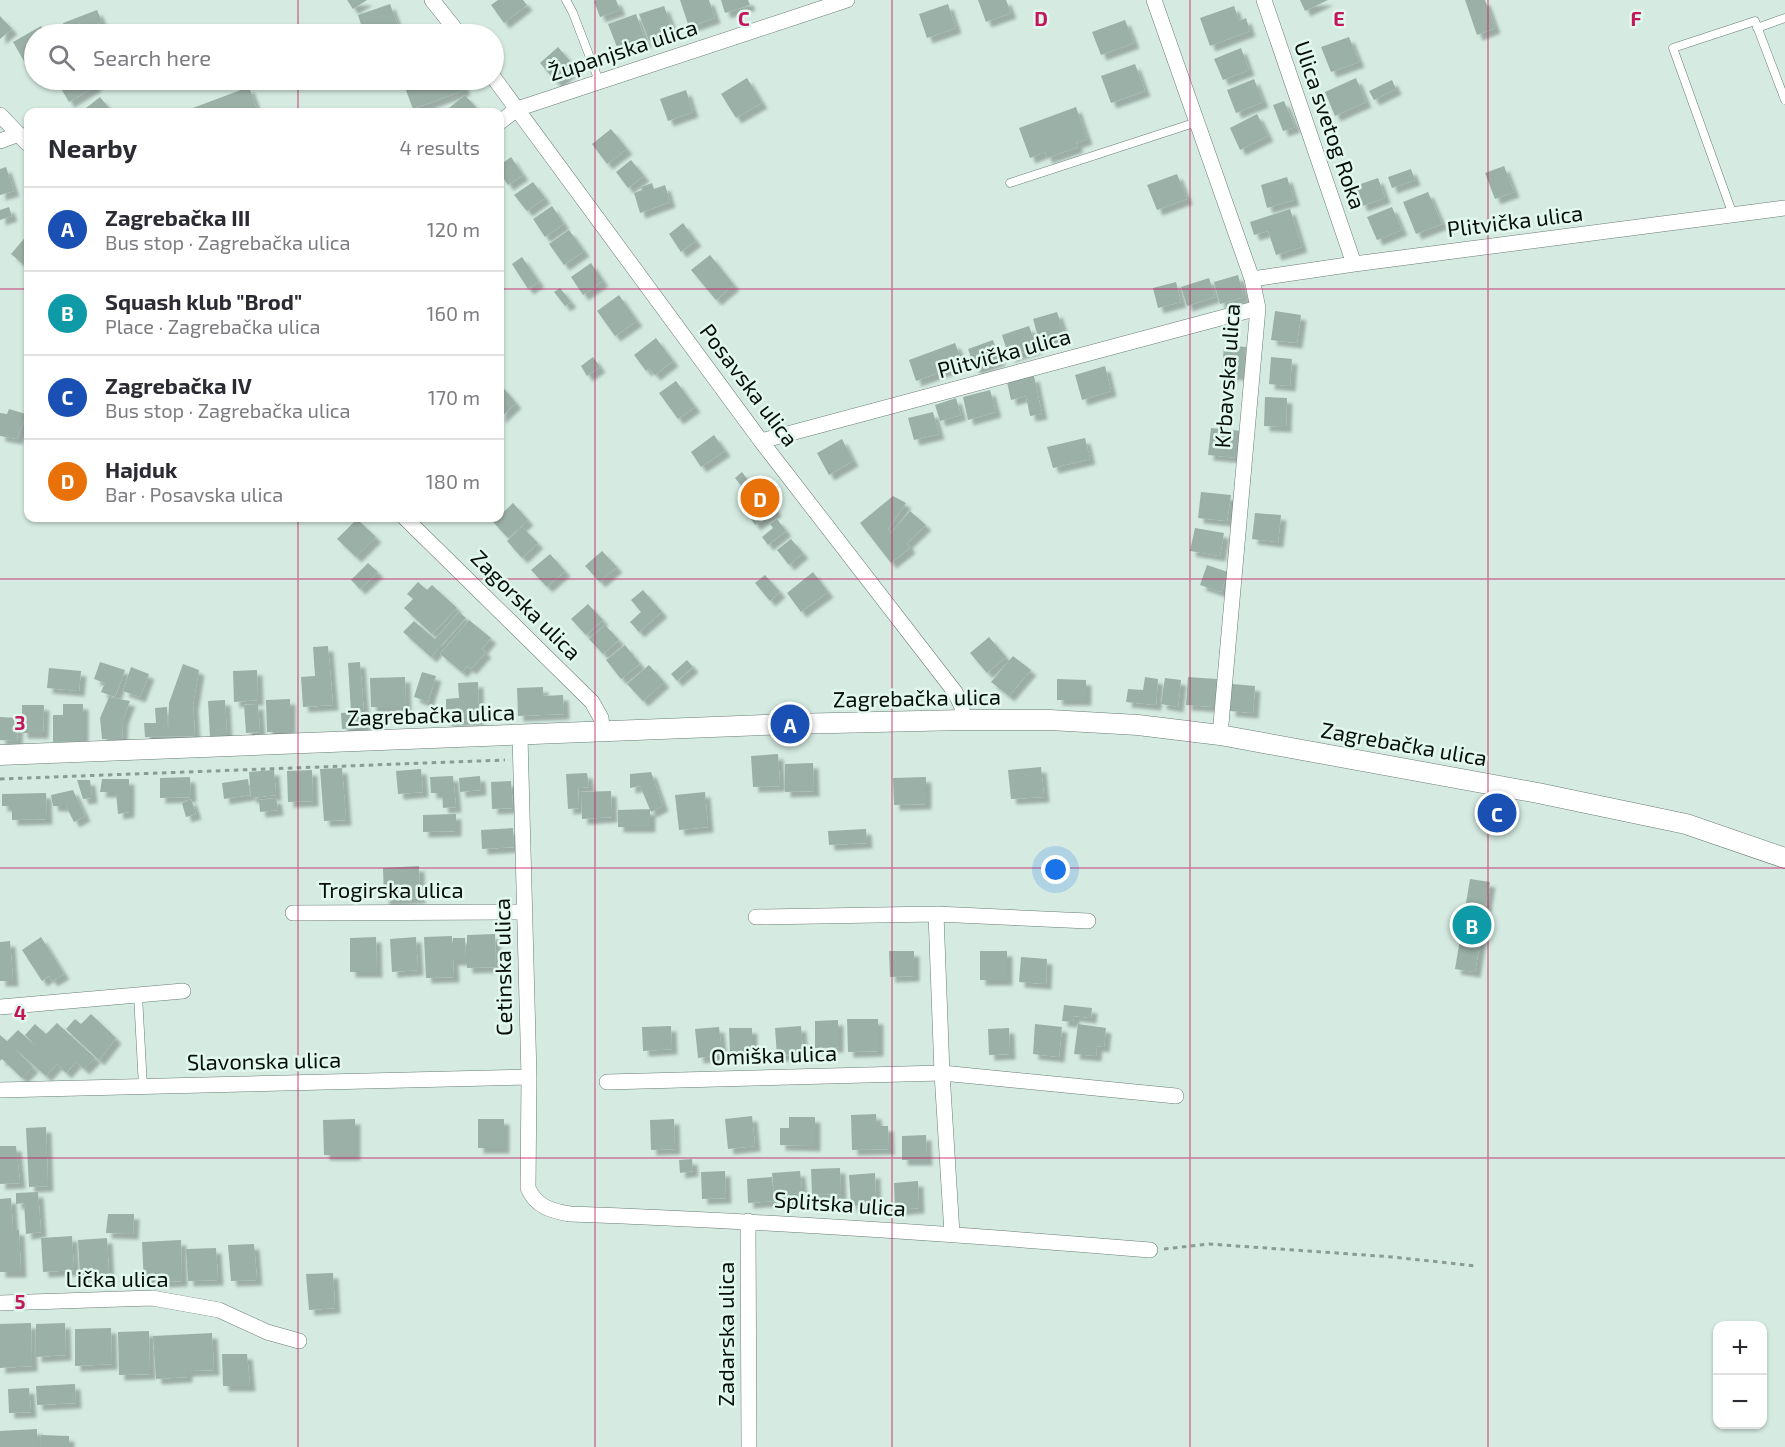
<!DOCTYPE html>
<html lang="en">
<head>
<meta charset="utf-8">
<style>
  :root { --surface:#fff; --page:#f7f7f7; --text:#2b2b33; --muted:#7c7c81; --line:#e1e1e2; --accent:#d93025 }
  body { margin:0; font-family:"Exo 2",sans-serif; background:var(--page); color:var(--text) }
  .controls { position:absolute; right:18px; bottom:18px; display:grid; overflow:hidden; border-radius:12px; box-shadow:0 2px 4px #0004 }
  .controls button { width:54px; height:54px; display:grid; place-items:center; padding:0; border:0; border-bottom:2px solid var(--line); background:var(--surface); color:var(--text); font:30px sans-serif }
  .you { position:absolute; left:1056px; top:870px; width:21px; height:21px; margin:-15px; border:4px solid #fff; border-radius:50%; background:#1a73e8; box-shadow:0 0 0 9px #1a73e833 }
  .badge { display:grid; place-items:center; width:39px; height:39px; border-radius:50%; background:var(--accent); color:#fff; font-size:20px; font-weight:700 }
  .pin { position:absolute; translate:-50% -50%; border:3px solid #fff; box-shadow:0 2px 6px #0006 }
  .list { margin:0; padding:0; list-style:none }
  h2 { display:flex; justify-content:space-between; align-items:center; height:78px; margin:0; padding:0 24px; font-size:26px }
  h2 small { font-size:20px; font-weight:400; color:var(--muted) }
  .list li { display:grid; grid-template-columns:39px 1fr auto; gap:18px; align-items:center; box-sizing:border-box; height:84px; padding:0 24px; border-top:2px solid var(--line) }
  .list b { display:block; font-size:22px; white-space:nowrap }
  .list p { margin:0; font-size:20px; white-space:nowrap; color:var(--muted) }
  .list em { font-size:20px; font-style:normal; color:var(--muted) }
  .icon { flex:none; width:33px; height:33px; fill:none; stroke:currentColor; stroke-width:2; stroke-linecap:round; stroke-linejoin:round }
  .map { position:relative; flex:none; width:1785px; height:1447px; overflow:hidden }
  .search { position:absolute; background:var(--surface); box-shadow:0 2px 4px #0004; left:24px; top:24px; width:480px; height:66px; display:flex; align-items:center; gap:15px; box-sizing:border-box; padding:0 21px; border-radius:33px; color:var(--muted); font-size:22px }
  .panel { position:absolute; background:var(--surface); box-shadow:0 2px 4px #0004; left:24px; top:108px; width:480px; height:414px; border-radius:12px }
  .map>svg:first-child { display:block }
  .building { fill:#9bb0a7; filter:url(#shadow) }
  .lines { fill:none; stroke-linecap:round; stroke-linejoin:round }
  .lane-casing { stroke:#697c74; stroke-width:9 }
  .street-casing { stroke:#697c74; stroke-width:16 }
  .secondary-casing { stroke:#697c74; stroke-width:21 }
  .path { stroke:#8b9c95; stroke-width:3; stroke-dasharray:4.5 4.5; stroke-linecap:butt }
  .lane { stroke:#fff; stroke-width:8 }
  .street { stroke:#fff; stroke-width:15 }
  .secondary { stroke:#fff; stroke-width:20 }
  .grid { fill:none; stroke:#c2185b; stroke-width:1.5; stroke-opacity:0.55 }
  .labels { text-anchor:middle; stroke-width:5; stroke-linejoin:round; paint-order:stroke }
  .street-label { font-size:22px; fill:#070e0b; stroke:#e2f8ef }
  .grid-label { font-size:20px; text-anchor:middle; font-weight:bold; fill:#c2185b; stroke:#e2f8ef; stroke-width:5; stroke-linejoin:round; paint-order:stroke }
</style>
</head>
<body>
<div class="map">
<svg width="1785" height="1447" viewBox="0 0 1785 1447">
  <defs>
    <filter id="shadow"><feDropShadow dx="5.5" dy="5.5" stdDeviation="1.5" flood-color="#0004"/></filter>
  </defs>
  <rect width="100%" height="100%" fill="#d5ebe2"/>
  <path class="building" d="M347,0h20l-14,9z
    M498,0h25l4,5 -23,18 -13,-18z
    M597,0h19l4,10 -20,7 -6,-16z
    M680,0h29l6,18 -26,9z
    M721,0h27l2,5 -25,8z
    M978,0h28l5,13 -25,9z
    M1300,0h28l-23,11z
    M1465,0h20l10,28 -18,7z
    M390,4l11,30h-37l-6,-19z
    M948,4l8,24 -29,10 -8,-24z
    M664,6l10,27 -25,8 -10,-27z
    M1234,6l5,15 7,-3 4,13 -40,15 -10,-28z
    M97,10l5,12 -20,8 -4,-9 4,13h-15l-4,-11z
    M636,14l10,28 -27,10 -11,-28z
    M0,16l12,13 -12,10z
    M1125,20l9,23 -33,12 -9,-23z
    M41,26l5,8h-12v40l-2,1 -19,-33z
    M1349,37l10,25 -28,10 -10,-25z
    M558,47l17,20 -18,16 -17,-20z
    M1241,48l8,22 -26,10 -9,-21z
    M1135,64l10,27 -34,12 -10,-27z
    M747,78l15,25 -26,15 -15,-24z
    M1356,78l10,24 -31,14 -10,-24z
    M1254,79l9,23 -27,11 -9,-23z
    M56,80h36l4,6 -27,16z
    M418,80h43l4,10 -52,19 -9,-24z
    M1392,80l4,9 -22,11 -5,-9z
    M249,87l9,25h-76z
    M686,90l7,22 -25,9 -8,-22z
    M465,95l15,17h-28l-3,-4z
    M100,97l12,15h-31z
    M1284,101l11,26 -12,4 -10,-26z
    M1076,107l11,32 -11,4 2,4 -31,11 -2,-6 -15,6 -11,-30z
    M1257,114l11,22 -28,14 -10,-22z
    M611,129l16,20 -20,15 -15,-20z
    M511,157l12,18 -15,10 -8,-12v-8z
    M631,160l13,16 -16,12 -12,-16z
    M1504,166l10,26 -19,7 -10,-26z
    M6,167l8,24 -14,4v-26z
    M1411,169l4,11 -23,8 -4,-11z
    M1177,174l10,25 -30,11 -10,-25z
    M1287,177l7,23 -27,8 -6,-23z
    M1378,178l7,20 -23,8 -7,-20z
    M533,182l12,16 -18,13 -13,-16z
    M652,183l2,6 11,-4 5,17 -30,11 -6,-20 8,-3 -1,-3z
    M1428,192l14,32 -26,10 -13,-32z
    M552,206l12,18 -19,13 -12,-18z
    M9,207l3,9 -12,4v-10z
    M1392,207l10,23 -25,10 -10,-23z
    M1290,209l12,38 -26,8 -8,-24 -14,4 -4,-13z
    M683,223l13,18 -15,11 -12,-18z
    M569,230l15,21 -20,14 -15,-21z
    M28,234v28l-3,4 -14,-12z
    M710,255l24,30 -18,15 -25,-30z
    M522,257l17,25 -11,7 -16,-25z
    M591,263l12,18 -20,14 -12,-18z
    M1238,275l6,22 -24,7 -6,-22z
    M1209,278l6,19 -28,9 -6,-19z
    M1176,282l5,20 -23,6 -5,-20z
    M560,288l11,14 -6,4 -11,-14z
    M619,295l18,26 -22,15 -18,-25z
    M1275,311l26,4 -4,28 -26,-3z
    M1057,312l8,24 -25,8 -7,-25z
    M1029,326l8,22 -28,9 -7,-22z
    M656,338l17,23 -18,14 -6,-7 -3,3 -12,-16z
    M993,340l7,20 -25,9 -7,-20z
    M955,343l8,21 -47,17 -7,-21z
    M1224,345l22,2 -2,28 -22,-1z
    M593,357l7,10 -13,9 -6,-10z
    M1271,357l21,2 -2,27 -21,-2z
    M1105,366l6,25 -29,9 -7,-25z
    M1034,376l8,38 -12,2 -4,-20 -15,4 -4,-18z
    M676,381l19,26 -17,12 -19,-26z
    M500,384l16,19 -16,15z
    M990,390l6,22 -28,8 -5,-23z
    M1265,397l22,1 -1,29 -22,-1z
    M956,398l5,17 -21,6 -5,-16z
    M9,409l17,5 -9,25 -17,-3v-23l7,1z
    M933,412l6,22 -25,6 -6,-22z
    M1211,428l31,3 -3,27 -31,-3z
    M714,435l11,16 -24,16 -10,-15z
    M1085,438l5,21 -37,9 -6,-21z
    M842,439l11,22 -24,14 -12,-22z
    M742,472l14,19 -7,5 -14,-18z
    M762,491l14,20 -21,14 -13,-20z
    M1201,492l30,3 -4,26 -29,-3z
    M893,496l13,7 -18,26 3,4 19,-22 16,14 -19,18 3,5 -19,15 -31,-40z
    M513,503l15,17 -20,18 -15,-16z
    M1255,513l26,2 -3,27 -26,-3z
    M357,519l19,18 -20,20 -19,-18z
    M777,519l9,12 -18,14 -6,-8 11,-9 -3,-4z
    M522,527l16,16 -16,15 -15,-17z
    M1195,528l29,5 -4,23 -30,-5z
    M791,539l12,14 -14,12 -12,-15z
    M602,551l15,16 -17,15 -15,-16z
    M550,554l15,17 -18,16 -16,-17z
    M368,563l10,9 -18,17 -9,-9z
    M1207,565l21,7 -7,20 -21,-7z
    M813,572l15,20 -27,20 -14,-19z
    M765,575l15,17 -10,9 -15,-18z
    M418,582l9,8 5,-5 25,23 -25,26 -28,-26 9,-9 -6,-5z
    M643,590l19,22 -23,20 -9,-10 11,-10 -10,-12z
    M588,604l15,16 -17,15 -15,-16z
    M459,612l7,6 -35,39 -28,-25 11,-11 21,18z
    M469,620l22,18 -9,11 4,3 -15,17 -4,-3 -5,6 -22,-18z
    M605,625l14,15 -16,14 -14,-15z
    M989,637l17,20 -19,16 -17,-20z
    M625,645l15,19 -19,15 -15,-19z
    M328,646l5,59 -30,2 -2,-30 14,-1 -2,-29z
    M1013,656l18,14 -22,26 -18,-14z
    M687,660l6,7 -16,14 -6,-7z
    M100,662l25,8 -10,27 -14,-5 4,-9 -11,-4z
    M360,662l5,65 -23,2 -1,-16 10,-1 -3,-49z
    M183,664l16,6 -6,35 2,31 -50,1 -1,-14h12l-1,-15 12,-1 1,24 1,-28z
    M649,665l15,17 -21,19 -16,-17z
    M131,667l18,7 -9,23 -17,-6z
    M49,668l32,3 -2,20 -32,-3z
    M257,670l1,30 -24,2 -1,-31z
    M422,672l14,4 -8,26 -14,-5z
    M405,677l1,30h-35l-1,-29z
    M1145,677l13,2 -2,26 -30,-3 2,-13 15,1z
    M1188,677l29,2 -2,28 -29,-2z
    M1165,678l16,2 -3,27 -17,-3z
    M1057,679l29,1v20h-29z
    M478,682l1,38 -33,1v-22l13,-1 -1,-15z
    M1232,684l23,2 -2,27 -23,-2z
    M543,687v9l20,-1 1,19 -46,2 -1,-28z
    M109,697l21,4 -7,18 -1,20h-20l-2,-21z
    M290,699v33h-23l-1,-32z
    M225,700l2,36 -17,1 -2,-36z
    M63,704h20v37l-30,1v-27h10z
    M258,704l2,28 -14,1 -2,-28z
    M22,705h22l-1,28h-21z
    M0,717l18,1 -1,23 -17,-1z
    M778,754l2,32 -27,1 -2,-31z
    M813,763l1,28 -29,1v-28z
    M1041,767l3,30 -33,2 -3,-29z
    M342,768l4,52 -22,1 -4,-52z
    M421,769l2,23 -25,2 -2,-23z
    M274,770l2,25 -25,3 -2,-26z
    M312,770l1,31 -25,1 -1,-31z
    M651,772l12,34 -12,6 -11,-26 -10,2v-14z
    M587,773l2,14 -11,1 1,20 -11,1 -2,-35z
    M453,776l3,31 -13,1 -1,-15h-11l-1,-16z
    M480,776l1,14 -21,2 -1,-14z
    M190,777l1,20 -31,1v-20z
    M926,777v27l-32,1 -1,-27z
    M102,779h27v33l-11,2 -2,-22h-16z
    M248,779l2,16 -26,4 -2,-16z
    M77,780h13l2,18 -9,1z
    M511,781l2,27 -21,1 -1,-27z
    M73,790l12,26 -11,6 -8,-16h-13l-2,-11z
    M611,791l1,26 -30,2 -1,-27z
    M705,792l3,35 -29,3 -4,-35z
    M46,793l1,26 -35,1v-14h-10v-12z
    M276,798l2,12 -18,2 -1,-12z
    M191,799l5,15 -10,3 -4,-14z
    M650,809v18h-32v-17z
    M456,814v17l-33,1v-17z
    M513,828l1,19 -32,2 -1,-19z
    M866,829l1,14 -38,2 -1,-14z
    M419,866l1,32 -36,2 -1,-32z
    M1470,879l20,3 -15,90 -20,-3z
    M495,934l1,33 -29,1v-33z
    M452,936v10l1,-8h12l1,22h-13l1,17 -28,1 -2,-41z
    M41,937l23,37 -12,7 -3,-5 -7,5 -20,-31z
    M376,937l1,35h-27v-34z
    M416,937l2,33 -26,2 -2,-33z
    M10,941l3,40h-13v-39z
    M889,951h25v25l-24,1z
    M980,951h27v29h-27z
    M1021,957l26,2 -1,25 -27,-2z
    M1064,1005l28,3 -1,10 -17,-2 -1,6 -11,-1z
    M91,1014l25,24 -17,22 -33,-31 9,-10 6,5z
    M847,1019h31v32l-30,1z
    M838,1020v27l-23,1v-27z
    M57,1023l38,35 -11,11 -8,-7 -10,11 -9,-9 -11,12 -33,-29 20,20 -11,11 -20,-19 -2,2v-26l7,6 11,-11 19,17 -12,-12 10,-11 11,10z
    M1035,1024l27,3 -3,30 -26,-3z
    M1078,1024l28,4 -2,19 -7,-1 -1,10 -22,-2z
    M671,1026l1,23 -29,2 -1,-24z
    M801,1026l2,28 -26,2 -2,-28z
    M719,1027l3,28 -24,3 -3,-29z
    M729,1028h23v27h-22z
    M1009,1028l1,26 -21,1 -1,-26z
    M876,1114l1,12h11l1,23 -37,1 -1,-35z
    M752,1116l3,30 -27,3 -3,-30z
    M789,1117h26v29l-35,-1v-17h9z
    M355,1119v36h-31l-1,-35z
    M478,1119h26v29h-26z
    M674,1119l1,30 -24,1 -1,-30z
    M46,1127l2,59 -19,1 -3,-59z
    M926,1135l1,25h-25v-24z
    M0,1146h16l4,37 -20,1z
    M692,1159l1,12 -13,2 -1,-13z
    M840,1168l1,26 -29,1 -1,-26z
    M725,1171l1,27 -24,1 -1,-27z
    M800,1171l3,30 -28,3 -3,-31z
    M875,1173l1,31 -25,2 -2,-31z
    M772,1177l2,24 -26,2 -1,-24z
    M918,1181l1,27 -24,2 -1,-27z
    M38,1192l3,40 -15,2 -2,-31 -8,1v-11z
    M11,1198l2,32h6l2,42h-21v-73z
    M108,1214h26l-1,20 -27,-1z
    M72,1236l2,34 -31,2 -2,-34z
    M107,1238l2,37h-29l-2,-35z
    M181,1240l1,41 -38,2 -2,-41z
    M254,1244l3,36 -26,1 -3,-36z
    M216,1248l2,32 -30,1 -2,-32z
    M333,1273l2,35 -26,2 -3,-36z
    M31,1323l1,43 -32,2v-44z
    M65,1323l1,32 -30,2v-33z
    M111,1328l1,36 -37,2v-37z
    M149,1331l1,43 -31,1 -1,-43z
    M212,1333l2,37 -27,1v6l-31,2 -3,-43z
    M222,1354h25l3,32h-27z
    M75,1384l1,19 -39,2 -1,-19z
    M29,1388l2,24 -22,1 -1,-24z
    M37,1429v18h-37v-16z
    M41,1435l28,1v11h-28z"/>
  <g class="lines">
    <defs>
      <path id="lane" d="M566,0l7,13 26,68
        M1757,28l28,-10
        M1010,183l187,-61
        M1733,215l-60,-167 82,-27 30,79
        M138,995l5,92"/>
      <path id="street" d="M432,0l27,34
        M1154,0l98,279 6,29 -38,427
        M1264,0l90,264
        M494,78l267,363 194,251 7,15 1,13
        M0,115l28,29
        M500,122l17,-13 330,-109
        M0,141l19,-7
        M1252,279l102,-15 431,-56
        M761,441l497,-133
        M405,518l187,184 9,16 2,15
        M520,736l9,341 -1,111c8,19 24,23 42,26 194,7 387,20 580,36
        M293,913l232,-1
        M936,914l6,159 10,161
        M756,917l180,-3 152,7
        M0,1007l183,-16
        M607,1082l335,-9 234,23
        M0,1090l529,-13
        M748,1221l1,226
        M0,1303l152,-5 67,12 48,22 32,9"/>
      <path id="secondary" d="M0,755l790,-31 173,-4h87l88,5 82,10 318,58 148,31 99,34"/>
    </defs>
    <use href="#lane" class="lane-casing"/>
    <use href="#street" class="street-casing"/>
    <use href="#secondary" class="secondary-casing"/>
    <path class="path" d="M0,779l505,-19
      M1164,1249l45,-5 184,13 83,9"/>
    <use href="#lane" class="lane"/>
    <use href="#street" class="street"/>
    <use href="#secondary" class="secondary"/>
  </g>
  <path class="grid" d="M298,0v34M595,0v1447M892,0v1447M1190,0v1447M1488,0v1447M298,80v32M0,289h28M500,289h1285M298,518v929M0,579h1785M0,868h1785M0,1158h1785"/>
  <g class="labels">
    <g class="street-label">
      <text transform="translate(623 50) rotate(-18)" y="8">Županjska ulica</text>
      <text transform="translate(1330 125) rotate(71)" y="8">Ulica svetog Roka</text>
      <text transform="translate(1515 221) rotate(-7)" y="8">Plitvička ulica</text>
      <text transform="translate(1004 353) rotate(-15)" y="8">Plitvička ulica</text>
      <text transform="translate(1227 376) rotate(-86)" y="8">Krbavska ulica</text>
      <text transform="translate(749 385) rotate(53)" y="8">Posavska ulica</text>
      <text transform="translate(526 605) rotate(45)" y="8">Zagorska ulica</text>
      <text transform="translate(917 698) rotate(-1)" y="8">Zagrebačka ulica</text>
      <text transform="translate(431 715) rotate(-2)" y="8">Zagrebačka ulica</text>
      <text transform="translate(1404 744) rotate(10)" y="8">Zagrebačka ulica</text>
      <text x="391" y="898">Trogirska ulica</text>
      <text transform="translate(503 967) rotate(-91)" y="8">Cetinska ulica</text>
      <text transform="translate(774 1055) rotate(-2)" y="8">Omiška ulica</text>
      <text transform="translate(264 1061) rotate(-1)" y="8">Slavonska ulica</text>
      <text transform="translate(840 1204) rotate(4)" y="8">Splitska ulica</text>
      <text x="117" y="1287">Lička ulica</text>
      <text transform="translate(726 1334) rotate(-90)" y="8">Zadarska ulica</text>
    </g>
  </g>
  <g class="grid-label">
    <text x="744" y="26">C</text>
    <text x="1041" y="26">D</text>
    <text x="1339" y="26">E</text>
    <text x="1636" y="26">F</text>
    <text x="20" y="730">3</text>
    <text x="20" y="1020">4</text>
    <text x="20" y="1309">5</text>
  </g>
</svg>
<div class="controls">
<button>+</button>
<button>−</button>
</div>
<div class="you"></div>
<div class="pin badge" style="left:790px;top:724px;background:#1a4fb4">A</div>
<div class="pin badge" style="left:1472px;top:925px;background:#0f9aa8">B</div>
<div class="pin badge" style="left:1497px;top:813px;background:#1a4fb4">C</div>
<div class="pin badge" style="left:760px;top:498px;background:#e8710a">D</div>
<div class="search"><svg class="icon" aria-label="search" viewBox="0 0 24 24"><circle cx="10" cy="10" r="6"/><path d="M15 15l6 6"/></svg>Search here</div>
<section class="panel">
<h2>Nearby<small>4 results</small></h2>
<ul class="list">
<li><span class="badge" style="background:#1a4fb4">A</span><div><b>Zagrebačka III</b><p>Bus stop · Zagrebačka ulica</p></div><em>120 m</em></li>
<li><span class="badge" style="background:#0f9aa8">B</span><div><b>Squash klub &quot;Brod&quot;</b><p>Place · Zagrebačka ulica</p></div><em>160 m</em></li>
<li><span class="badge" style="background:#1a4fb4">C</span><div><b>Zagrebačka IV</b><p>Bus stop · Zagrebačka ulica</p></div><em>170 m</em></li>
<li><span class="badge" style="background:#e8710a">D</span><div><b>Hajduk</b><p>Bar · Posavska ulica</p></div><em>180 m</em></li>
</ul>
</section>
</div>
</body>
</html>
